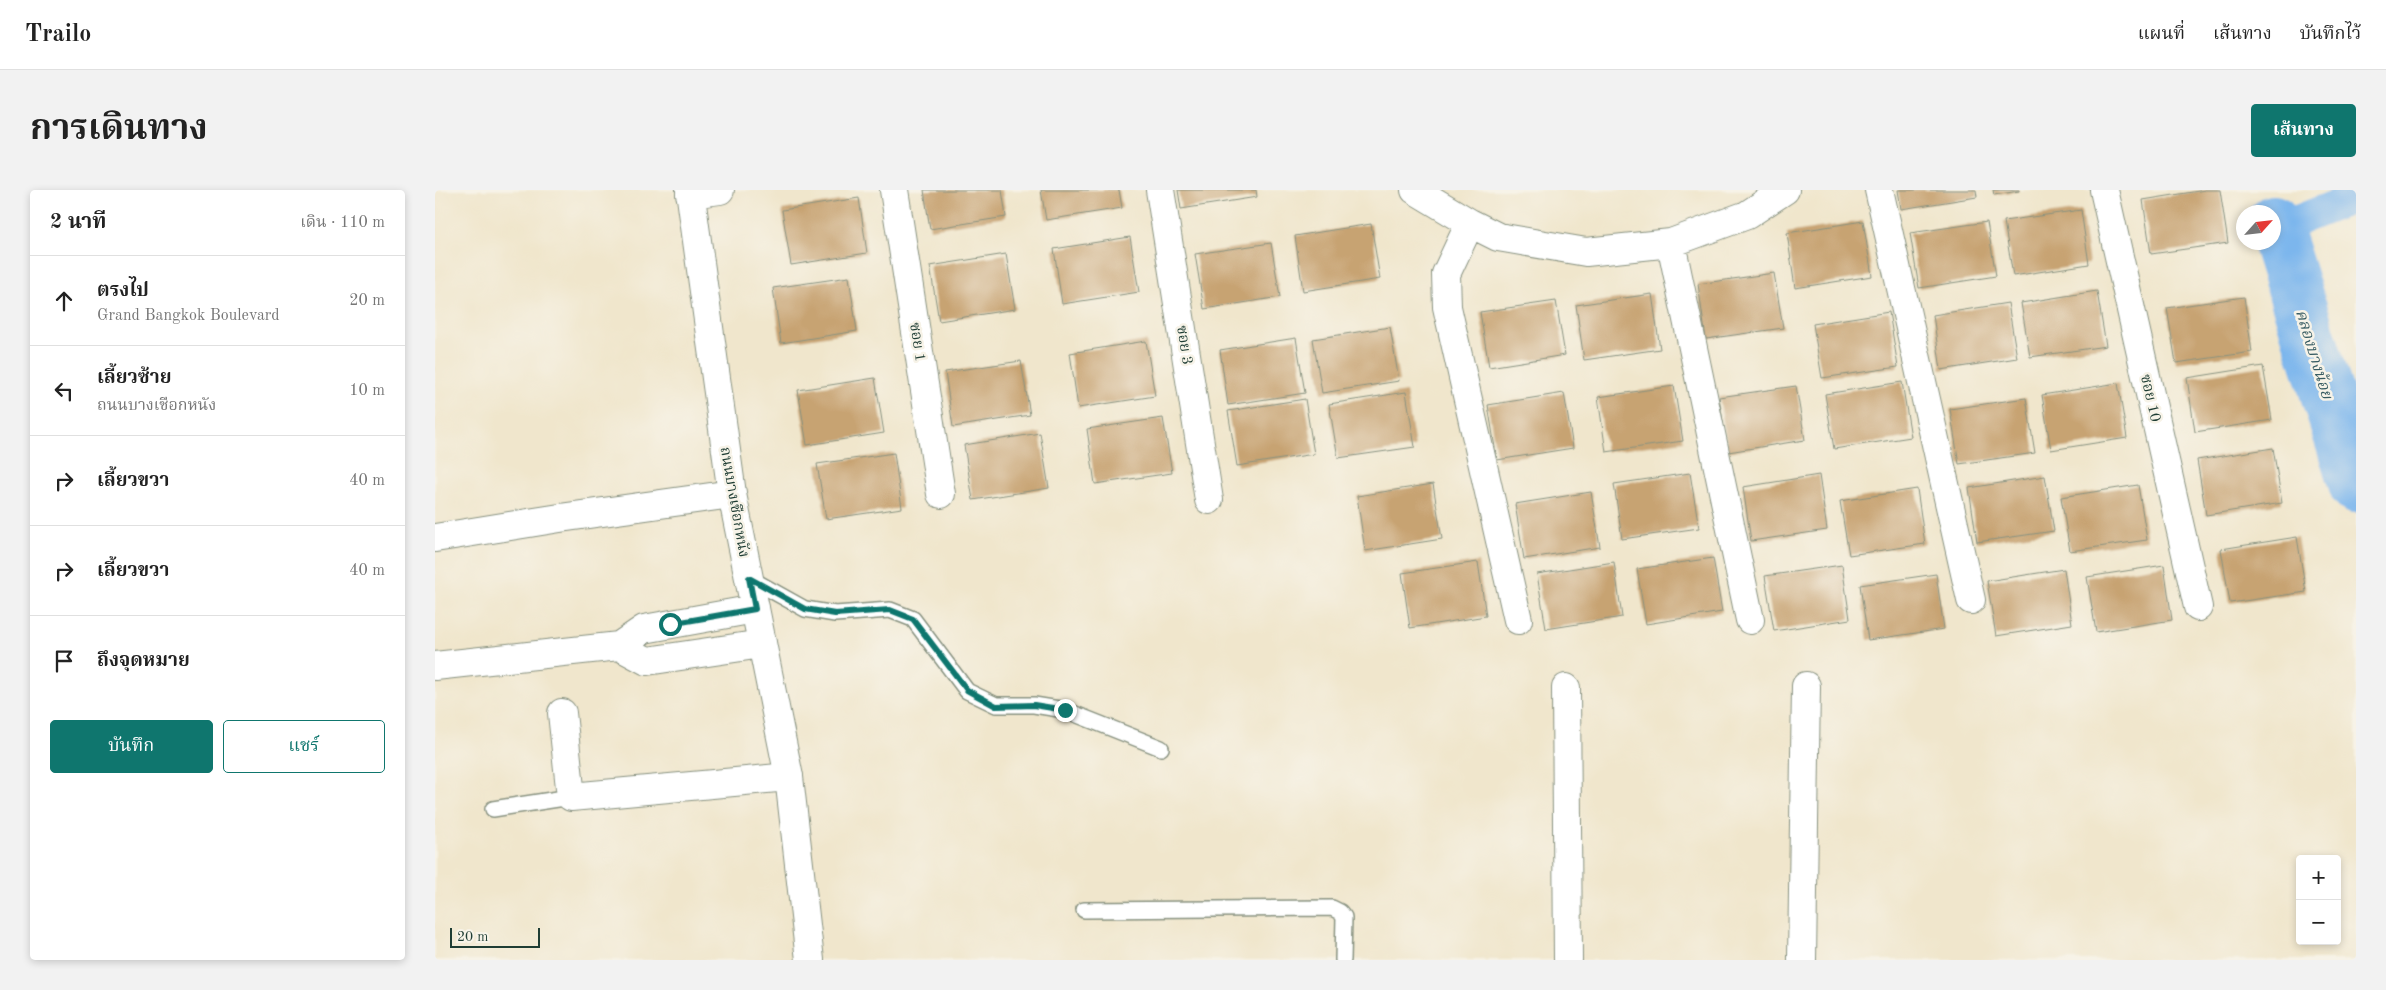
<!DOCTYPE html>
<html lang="th">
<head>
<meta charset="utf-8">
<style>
  :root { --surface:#fff; --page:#f2f2f2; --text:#222; --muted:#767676; --line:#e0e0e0; --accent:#0f766e }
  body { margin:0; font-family:"Old Standard TT","Noto Serif Thai",serif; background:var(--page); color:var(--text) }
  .controls { position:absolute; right:15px; bottom:15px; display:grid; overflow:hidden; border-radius:5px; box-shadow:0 2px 8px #0003 }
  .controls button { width:45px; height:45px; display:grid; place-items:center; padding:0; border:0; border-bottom:1px solid var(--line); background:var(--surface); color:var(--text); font:25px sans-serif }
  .compass { position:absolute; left:1801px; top:15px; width:45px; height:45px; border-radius:50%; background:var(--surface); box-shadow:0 2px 8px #0003; rotate:63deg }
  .scale { position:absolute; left:15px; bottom:12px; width:90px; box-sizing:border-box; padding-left:5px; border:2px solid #1f3d34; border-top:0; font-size:14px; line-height:18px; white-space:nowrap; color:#1f3d34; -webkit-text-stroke:4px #f7f3e8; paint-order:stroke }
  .stop { position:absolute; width:15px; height:15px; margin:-11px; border:4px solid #0f766e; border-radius:50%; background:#fff }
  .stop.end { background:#0f766e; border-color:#fff; box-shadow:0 1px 5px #0008 }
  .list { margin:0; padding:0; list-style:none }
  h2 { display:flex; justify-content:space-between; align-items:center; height:65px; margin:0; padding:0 20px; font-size:21px }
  h2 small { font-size:16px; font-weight:400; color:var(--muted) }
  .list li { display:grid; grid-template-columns:32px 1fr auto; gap:15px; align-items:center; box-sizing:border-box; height:90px; padding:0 20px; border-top:1px solid var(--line) }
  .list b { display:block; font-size:19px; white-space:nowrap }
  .list p { margin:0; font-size:16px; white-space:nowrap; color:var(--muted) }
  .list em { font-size:16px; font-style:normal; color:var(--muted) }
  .actions { display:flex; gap:10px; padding:15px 20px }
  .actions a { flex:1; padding:11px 0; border:1px solid var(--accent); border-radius:5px; text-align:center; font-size:18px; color:var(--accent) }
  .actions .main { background:var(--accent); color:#fff }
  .icon { flex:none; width:28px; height:28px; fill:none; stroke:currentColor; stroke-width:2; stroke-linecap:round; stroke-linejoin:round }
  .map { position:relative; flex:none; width:1921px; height:770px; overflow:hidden; border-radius:5px }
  header { display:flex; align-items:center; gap:30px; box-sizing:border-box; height:70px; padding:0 25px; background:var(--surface); border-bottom:1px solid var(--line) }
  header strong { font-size:24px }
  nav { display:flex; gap:28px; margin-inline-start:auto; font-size:18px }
  .intro { display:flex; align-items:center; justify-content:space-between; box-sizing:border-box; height:120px; padding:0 30px }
  h1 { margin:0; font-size:35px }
  .button { padding:12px 22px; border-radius:5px; background:var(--accent); color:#fff; font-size:18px; font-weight:700 }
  main { display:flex; gap:30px; padding:0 30px }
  aside { flex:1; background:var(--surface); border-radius:5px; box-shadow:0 2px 8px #0003 }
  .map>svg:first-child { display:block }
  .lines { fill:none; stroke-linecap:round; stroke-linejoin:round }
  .canal { stroke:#7bb6ed; stroke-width:31 }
  .river { stroke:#7bb6ed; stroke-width:54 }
  .building { fill:#c7a372 }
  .service-casing { stroke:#889280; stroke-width:18 }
  .minor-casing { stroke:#889280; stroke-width:30 }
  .tertiary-casing { stroke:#889280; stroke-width:30 }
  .service { stroke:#fff; stroke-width:15 }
  .minor { stroke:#fff; stroke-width:28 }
  .tertiary { stroke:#fff; stroke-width:28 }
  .route { stroke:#0f766e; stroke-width:6 }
  .labels { text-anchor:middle; stroke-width:5; stroke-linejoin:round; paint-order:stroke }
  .street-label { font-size:15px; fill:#1f3d34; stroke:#f7f3e8 }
  .water-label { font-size:16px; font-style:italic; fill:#365b62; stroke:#f7f3e8 }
</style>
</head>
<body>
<header>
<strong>Trailo</strong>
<nav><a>แผนที่</a><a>เส้นทาง</a><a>บันทึกไว้</a></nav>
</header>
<div class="intro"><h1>การเดินทาง</h1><a class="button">เส้นทาง</a></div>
<main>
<aside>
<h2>2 นาที<small>เดิน · 110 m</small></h2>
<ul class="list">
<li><svg class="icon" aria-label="ahead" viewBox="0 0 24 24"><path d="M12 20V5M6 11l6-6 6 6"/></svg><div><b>ตรงไป</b><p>Grand Bangkok Boulevard</p></div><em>20 m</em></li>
<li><svg class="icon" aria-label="left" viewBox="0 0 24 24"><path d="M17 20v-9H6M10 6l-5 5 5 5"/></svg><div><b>เลี้ยวซ้าย</b><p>ถนนบางเชือกหนัง</p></div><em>10 m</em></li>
<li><svg class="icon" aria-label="right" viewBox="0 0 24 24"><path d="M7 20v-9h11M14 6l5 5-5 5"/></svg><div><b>เลี้ยวขวา</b></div><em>40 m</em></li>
<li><svg class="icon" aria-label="right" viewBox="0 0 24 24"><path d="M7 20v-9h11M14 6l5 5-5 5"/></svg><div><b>เลี้ยวขวา</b></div><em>40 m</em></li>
<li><svg class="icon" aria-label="arrive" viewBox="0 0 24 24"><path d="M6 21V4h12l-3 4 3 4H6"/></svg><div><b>ถึงจุดหมาย</b></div></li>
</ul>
<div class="actions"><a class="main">บันทึก</a><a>แชร์</a></div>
</aside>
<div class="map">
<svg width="1921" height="770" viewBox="0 0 1921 770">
  <rect width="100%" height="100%" fill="#f7f3e8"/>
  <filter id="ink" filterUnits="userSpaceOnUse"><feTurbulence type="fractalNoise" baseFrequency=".02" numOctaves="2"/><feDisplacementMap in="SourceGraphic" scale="10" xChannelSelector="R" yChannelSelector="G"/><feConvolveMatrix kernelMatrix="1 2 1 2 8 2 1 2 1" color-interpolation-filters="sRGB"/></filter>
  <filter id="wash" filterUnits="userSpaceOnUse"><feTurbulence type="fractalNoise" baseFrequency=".0096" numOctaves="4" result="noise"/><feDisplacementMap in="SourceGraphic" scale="20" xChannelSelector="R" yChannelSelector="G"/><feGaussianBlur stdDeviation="1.12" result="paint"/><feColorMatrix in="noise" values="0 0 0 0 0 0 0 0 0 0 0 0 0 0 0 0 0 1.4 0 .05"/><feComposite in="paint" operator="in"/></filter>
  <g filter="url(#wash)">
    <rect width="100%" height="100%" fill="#f0e6cc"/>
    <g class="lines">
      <path class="canal" d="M1841,39l80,-32"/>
      <path class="river" d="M1838,32l83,264"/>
    </g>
    <g id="blocks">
      <path class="building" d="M489,0h78l4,27 -76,12z
        M606,0h78l3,18 -76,12z
        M743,0h78l1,7 -76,12z
        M1463,0h78l1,7 -76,12z
        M1558,0h26v1l-25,4z
        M1770,0h15l8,53 -77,11 -8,-54z
        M424,8l8,55 -76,12 -9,-55z
        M1646,20l8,54 -76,12 -9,-55z
        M1428,31l9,55 -77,12 -8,-55z
        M1552,32l9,54 -77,12 -9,-55z
        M936,34l9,55 -77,12 -8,-55z
        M695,47l9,55 -77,12 -8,-55z
        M836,53l9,54 -76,12 -9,-55z
        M571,64l9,55 -76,12 -9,-55z
        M1339,83l9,55 -77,11 -8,-55z
        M414,87l8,54 -76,12 -8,-55z
        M1662,101l9,55 -76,11 -9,-54z
        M1217,104l8,55 -76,11 -8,-55z
        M1809,107l8,55 -76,11 -9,-55z
        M1121,111l9,54 -76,12 -9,-55z
        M1573,113l9,55 -76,12 -8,-55z
        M1454,122l9,55 -76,11 -9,-54z
        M955,137l9,54 -77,12 -9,-54z
        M861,148l9,55 -77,12 -8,-55z
        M711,151l9,55 -77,12 -8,-55z
        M586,171l9,54 -77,12 -8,-55z
        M1828,176l9,54 -77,12 -8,-54z
        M440,188l9,55 -77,12 -9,-55z
        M1467,192l9,55 -77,12 -9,-55z
        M1683,193l9,55 -76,12 -9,-55z
        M1239,196l9,55 -77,11 -8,-55z
        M1361,196l9,54 -77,12 -9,-55z
        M971,202l9,55 -77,11 -9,-54z
        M1129,203l9,55 -76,12 -9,-55z
        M1591,208l9,55 -76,11 -9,-55z
        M870,209l9,55 -77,12 -9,-55z
        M728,228l9,55 -77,11 -8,-55z
        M605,243l9,55 -76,12 -9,-55z
        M1838,258l9,55 -76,12 -9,-55z
        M459,263l8,55 -76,11 -9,-55z
        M1255,283l9,55 -77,11 -8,-55z
        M1384,285l8,55 -76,11 -8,-54z
        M1610,286l9,55 -77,11 -8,-54z
        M998,294l9,55 -77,12 -8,-55z
        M1703,295l9,55 -77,11 -9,-54z
        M1482,299l8,55 -76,11 -9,-54z
        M1156,302l9,55 -76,12 -9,-55z
        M1862,347l9,55 -76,11 -9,-54z
        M1278,368l9,54 -76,12 -9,-55z
        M1043,372l8,54 -76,12 -8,-55z
        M1179,372l8,55 -76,12 -9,-55z
        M1407,375l8,54 -76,12 -9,-55z
        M1729,375l8,55 -76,12 -9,-55z
        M1629,379l8,55 -76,12 -9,-55z
        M1501,384l8,55 -76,11 -8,-55z"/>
    </g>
  </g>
  <g filter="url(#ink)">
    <use href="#blocks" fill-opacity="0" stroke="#889280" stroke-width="1"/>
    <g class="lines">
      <defs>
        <path id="service" d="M314,388l56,31 30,5 55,-4 23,9 54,72 29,14h38l31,5 96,38
          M58,619l78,-12
          M649,720l248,-2 8,4 4,5 -1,43"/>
        <path id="minor" d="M459,0l47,304
          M725,0l49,310
          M980,0l55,33 28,14 88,15 85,-9 76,-28 38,-25
          M1444,0l92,410
          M1669,0l94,417
          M255,4l30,-4
          M1035,33l-24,51 1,33 71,313
          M1236,53l79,377
          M0,348l125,-20 172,-24
          M320,419l-111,20 -25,17 28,15 115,-17
          M0,476l184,-20
          M1131,498l2,272
          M127,523l9,84 218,-20
          M1367,770l4,-274"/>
        <path id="tertiary" d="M255,0l42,304 57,283 21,183"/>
      </defs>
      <use href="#service" class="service-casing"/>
      <use href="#minor" class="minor-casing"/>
      <use href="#tertiary" class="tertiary-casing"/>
      <use href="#service" class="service"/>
      <use href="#minor" class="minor"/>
      <use href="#tertiary" class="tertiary"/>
    </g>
  </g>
  <g class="lines" filter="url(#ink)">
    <path class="route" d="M235,434l85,-15 -6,-31 56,31 30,5 55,-4 23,9 54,71 29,16 38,-1 31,5"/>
  </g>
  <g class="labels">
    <g class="street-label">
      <text transform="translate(483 152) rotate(81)" y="5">ซอย 1</text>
      <text transform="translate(750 155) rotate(81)" y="5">ซอย 3</text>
      <text transform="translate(1716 208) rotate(77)" y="5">ซอย 10</text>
      <text transform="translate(300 312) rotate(80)" y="5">ถนนบางเชือกหนัง</text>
    </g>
    <g class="water-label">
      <text transform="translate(1880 164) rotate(73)" y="6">คลองบางน้อย</text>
    </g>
  </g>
</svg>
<div class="controls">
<button>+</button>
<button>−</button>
</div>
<svg class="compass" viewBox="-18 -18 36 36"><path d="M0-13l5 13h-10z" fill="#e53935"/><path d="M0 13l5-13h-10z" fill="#767676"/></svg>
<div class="scale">20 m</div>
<div class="stop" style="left:235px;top:434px"></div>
<div class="stop end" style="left:630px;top:520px"></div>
</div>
</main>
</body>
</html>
